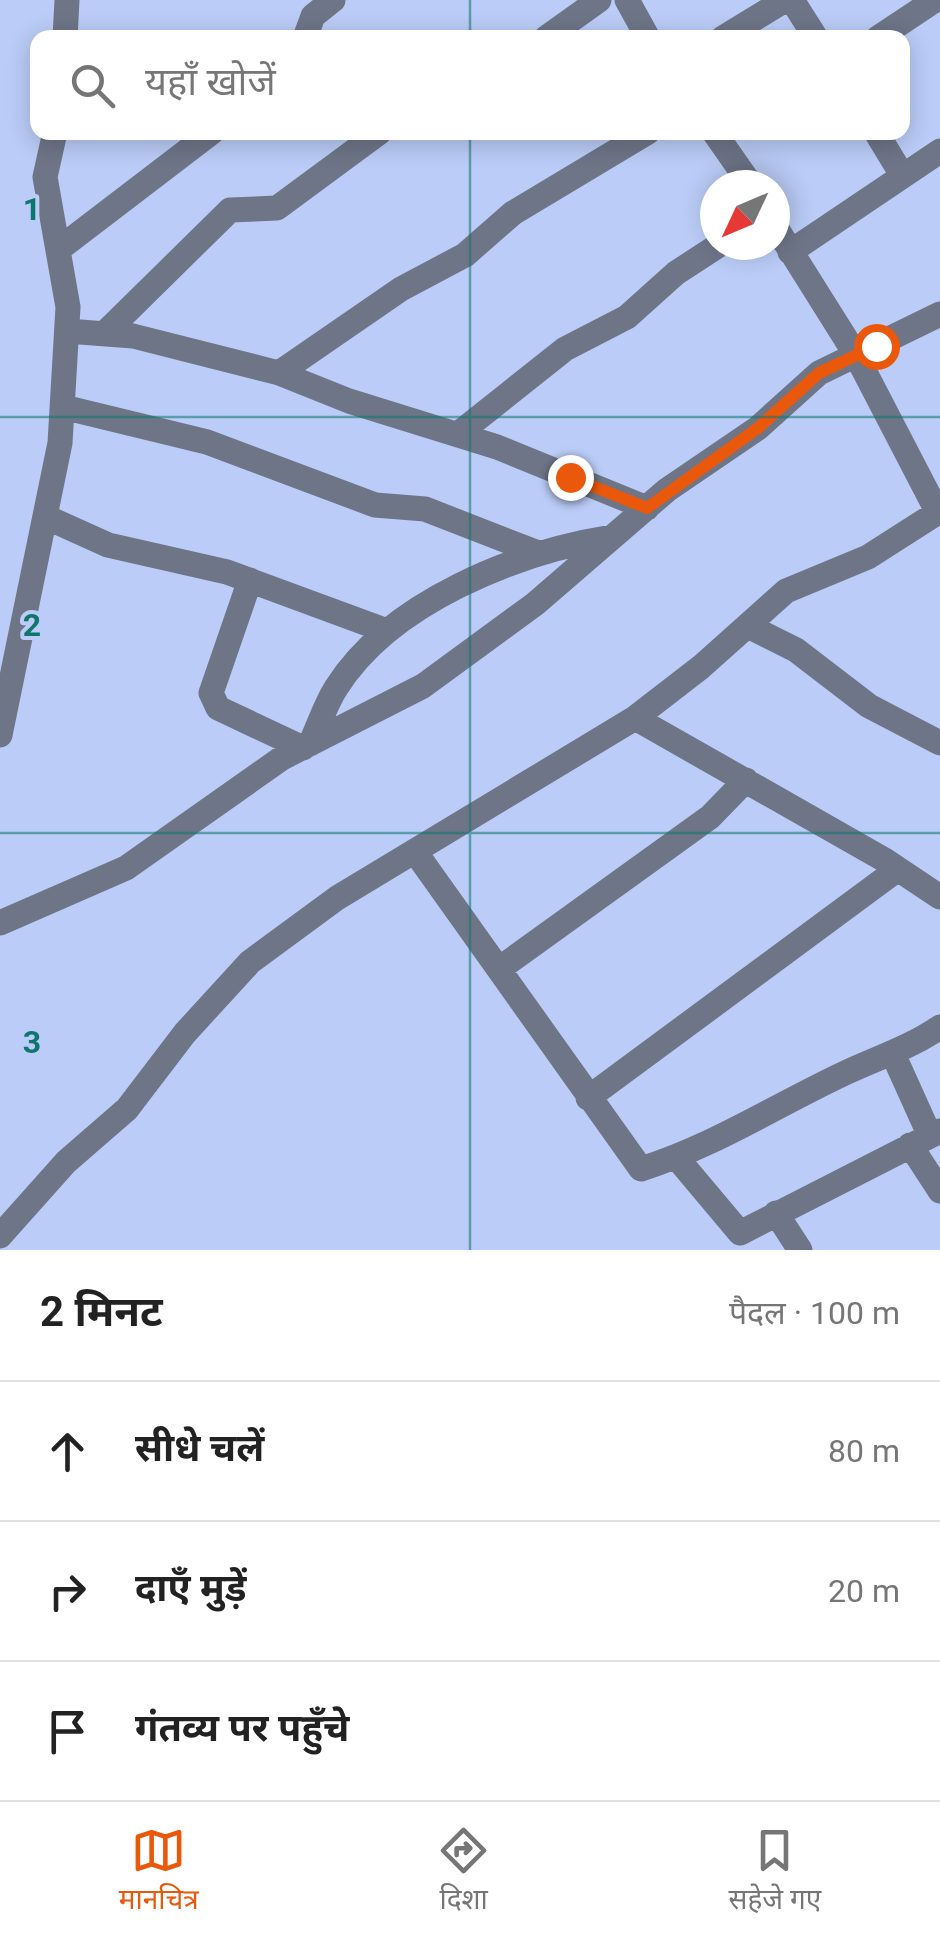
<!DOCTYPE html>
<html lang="hi">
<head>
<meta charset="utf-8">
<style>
  :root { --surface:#fff; --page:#f2f2f2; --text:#222; --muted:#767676; --line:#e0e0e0; --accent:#ea580c }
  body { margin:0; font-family:Roboto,"Noto Sans Devanagari",sans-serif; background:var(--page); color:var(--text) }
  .compass { position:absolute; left:700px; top:170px; width:90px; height:90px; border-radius:50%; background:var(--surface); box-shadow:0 5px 25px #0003; rotate:226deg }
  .stop { position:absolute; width:30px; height:30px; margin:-22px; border:8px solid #ea580c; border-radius:50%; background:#fff }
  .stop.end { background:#ea580c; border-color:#fff; box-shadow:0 2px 10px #0008 }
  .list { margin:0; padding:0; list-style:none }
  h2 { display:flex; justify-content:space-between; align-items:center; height:130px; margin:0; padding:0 40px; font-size:42px }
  h2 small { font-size:32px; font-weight:400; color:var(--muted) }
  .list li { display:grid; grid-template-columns:65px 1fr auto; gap:30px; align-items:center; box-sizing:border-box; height:140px; padding:0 40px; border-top:2px solid var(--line) }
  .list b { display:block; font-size:38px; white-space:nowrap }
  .list em { font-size:32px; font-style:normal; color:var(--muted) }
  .icon { flex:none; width:55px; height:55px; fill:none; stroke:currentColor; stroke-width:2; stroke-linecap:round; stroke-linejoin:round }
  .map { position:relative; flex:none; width:940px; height:1250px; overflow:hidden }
  .search { position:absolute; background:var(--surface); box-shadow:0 5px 25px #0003; left:30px; right:30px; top:30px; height:110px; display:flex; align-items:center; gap:25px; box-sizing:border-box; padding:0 35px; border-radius:20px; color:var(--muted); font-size:38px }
  .sheet { height:550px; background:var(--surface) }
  nav { display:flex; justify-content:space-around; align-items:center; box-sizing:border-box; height:140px; border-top:2px solid var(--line); background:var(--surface); font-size:28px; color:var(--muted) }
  nav a { display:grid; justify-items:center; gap:5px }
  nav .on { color:var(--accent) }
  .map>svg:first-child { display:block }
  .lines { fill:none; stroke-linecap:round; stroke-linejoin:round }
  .minor { stroke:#6e7587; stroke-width:25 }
  .route { stroke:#ea580c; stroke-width:12 }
  .grid { fill:none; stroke:#0f766e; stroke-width:2.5; stroke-opacity:0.55 }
  .grid-label { font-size:32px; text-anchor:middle; font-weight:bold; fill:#0f766e; stroke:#baccf7; stroke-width:8; stroke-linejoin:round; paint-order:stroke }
</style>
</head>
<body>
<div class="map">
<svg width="940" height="1250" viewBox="0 0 940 1250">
  <rect width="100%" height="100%" fill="#baccf7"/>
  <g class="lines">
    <path class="minor" d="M627,0l21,38
      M792,0l24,38
      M65,38l2,-38
      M305,38l8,-22 20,-16
      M546,38l53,-38
      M723,38l62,-38
      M878,38l57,-38
      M714,132l37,53
      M876,132l26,43
      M775,226l81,129 82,158
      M59,249l153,-117
      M790,252l150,-101
      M67,331l66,5 146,37 70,28 148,46 150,61
      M105,333l125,-123 47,-2 103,-76
      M279,373l122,-84 64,-34 48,-42 135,-81
      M63,407l144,35 168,63 50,4 113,44
      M458,434l107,-85 62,-32 49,-44 43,-28
      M46,517l62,28 119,27 160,59
      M250,580l-39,113 7,15 85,40
      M748,626l48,24 73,56 71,37
      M635,718l248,141 57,38
      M0,735l60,-292 8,-136 -23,-130 10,-45
      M310,744c9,-18 15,-39 26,-56 54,-86 181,-136 276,-151
      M416,853l225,316c73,-23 134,-63 202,-95 34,-16 66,-26 97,-47
      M0,923l126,-55 156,-110 141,-72 112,-82 132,-114 91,-62 61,-55 121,-59
      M499,969l211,-152 36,-37
      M893,1054l37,82
      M588,1098l310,-229
      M910,1145l30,46
      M677,1158l63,75 200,-102
      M776,1213l24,37
      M0,1236l66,-74 61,-53 58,-76 65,-71 87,-64 298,-180 66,-51 85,-76 82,-34 72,-46"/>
  </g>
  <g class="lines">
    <path class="route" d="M570,477l77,31 111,-80 61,-55 57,-27"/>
  </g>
  <path class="grid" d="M470,0v38M470,132v1118M0,417h940M0,833h940"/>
  <g class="grid-label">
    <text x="32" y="220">1</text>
    <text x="32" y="636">2</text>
    <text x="32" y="1053">3</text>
  </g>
</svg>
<svg class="compass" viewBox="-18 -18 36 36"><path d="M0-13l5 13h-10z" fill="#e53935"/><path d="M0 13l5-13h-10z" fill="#767676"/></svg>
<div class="stop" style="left:876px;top:346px"></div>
<div class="stop end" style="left:570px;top:477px"></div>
<div class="search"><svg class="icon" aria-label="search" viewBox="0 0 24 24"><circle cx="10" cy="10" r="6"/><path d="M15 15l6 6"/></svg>यहाँ खोजें</div>
</div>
<section class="sheet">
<h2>2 मिनट<small>पैदल · 100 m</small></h2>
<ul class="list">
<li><svg class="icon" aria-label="ahead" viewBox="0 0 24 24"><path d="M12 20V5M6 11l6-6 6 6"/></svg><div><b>सीधे चलें</b></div><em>80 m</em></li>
<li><svg class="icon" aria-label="right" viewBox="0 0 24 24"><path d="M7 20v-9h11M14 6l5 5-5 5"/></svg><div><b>दाएँ मुड़ें</b></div><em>20 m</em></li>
<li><svg class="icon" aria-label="arrive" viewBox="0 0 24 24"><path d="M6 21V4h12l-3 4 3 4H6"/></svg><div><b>गंतव्य पर पहुँचे</b></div></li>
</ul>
</section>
<nav>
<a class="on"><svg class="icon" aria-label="map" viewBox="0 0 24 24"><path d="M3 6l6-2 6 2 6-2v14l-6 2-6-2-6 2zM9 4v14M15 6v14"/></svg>मानचित्र</a>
<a><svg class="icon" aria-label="directions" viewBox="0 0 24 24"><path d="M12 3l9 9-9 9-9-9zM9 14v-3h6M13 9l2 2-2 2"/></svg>दिशा</a>
<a><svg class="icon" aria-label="saved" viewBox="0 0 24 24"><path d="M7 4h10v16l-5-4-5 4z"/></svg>सहेजे गए</a>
</nav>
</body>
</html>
